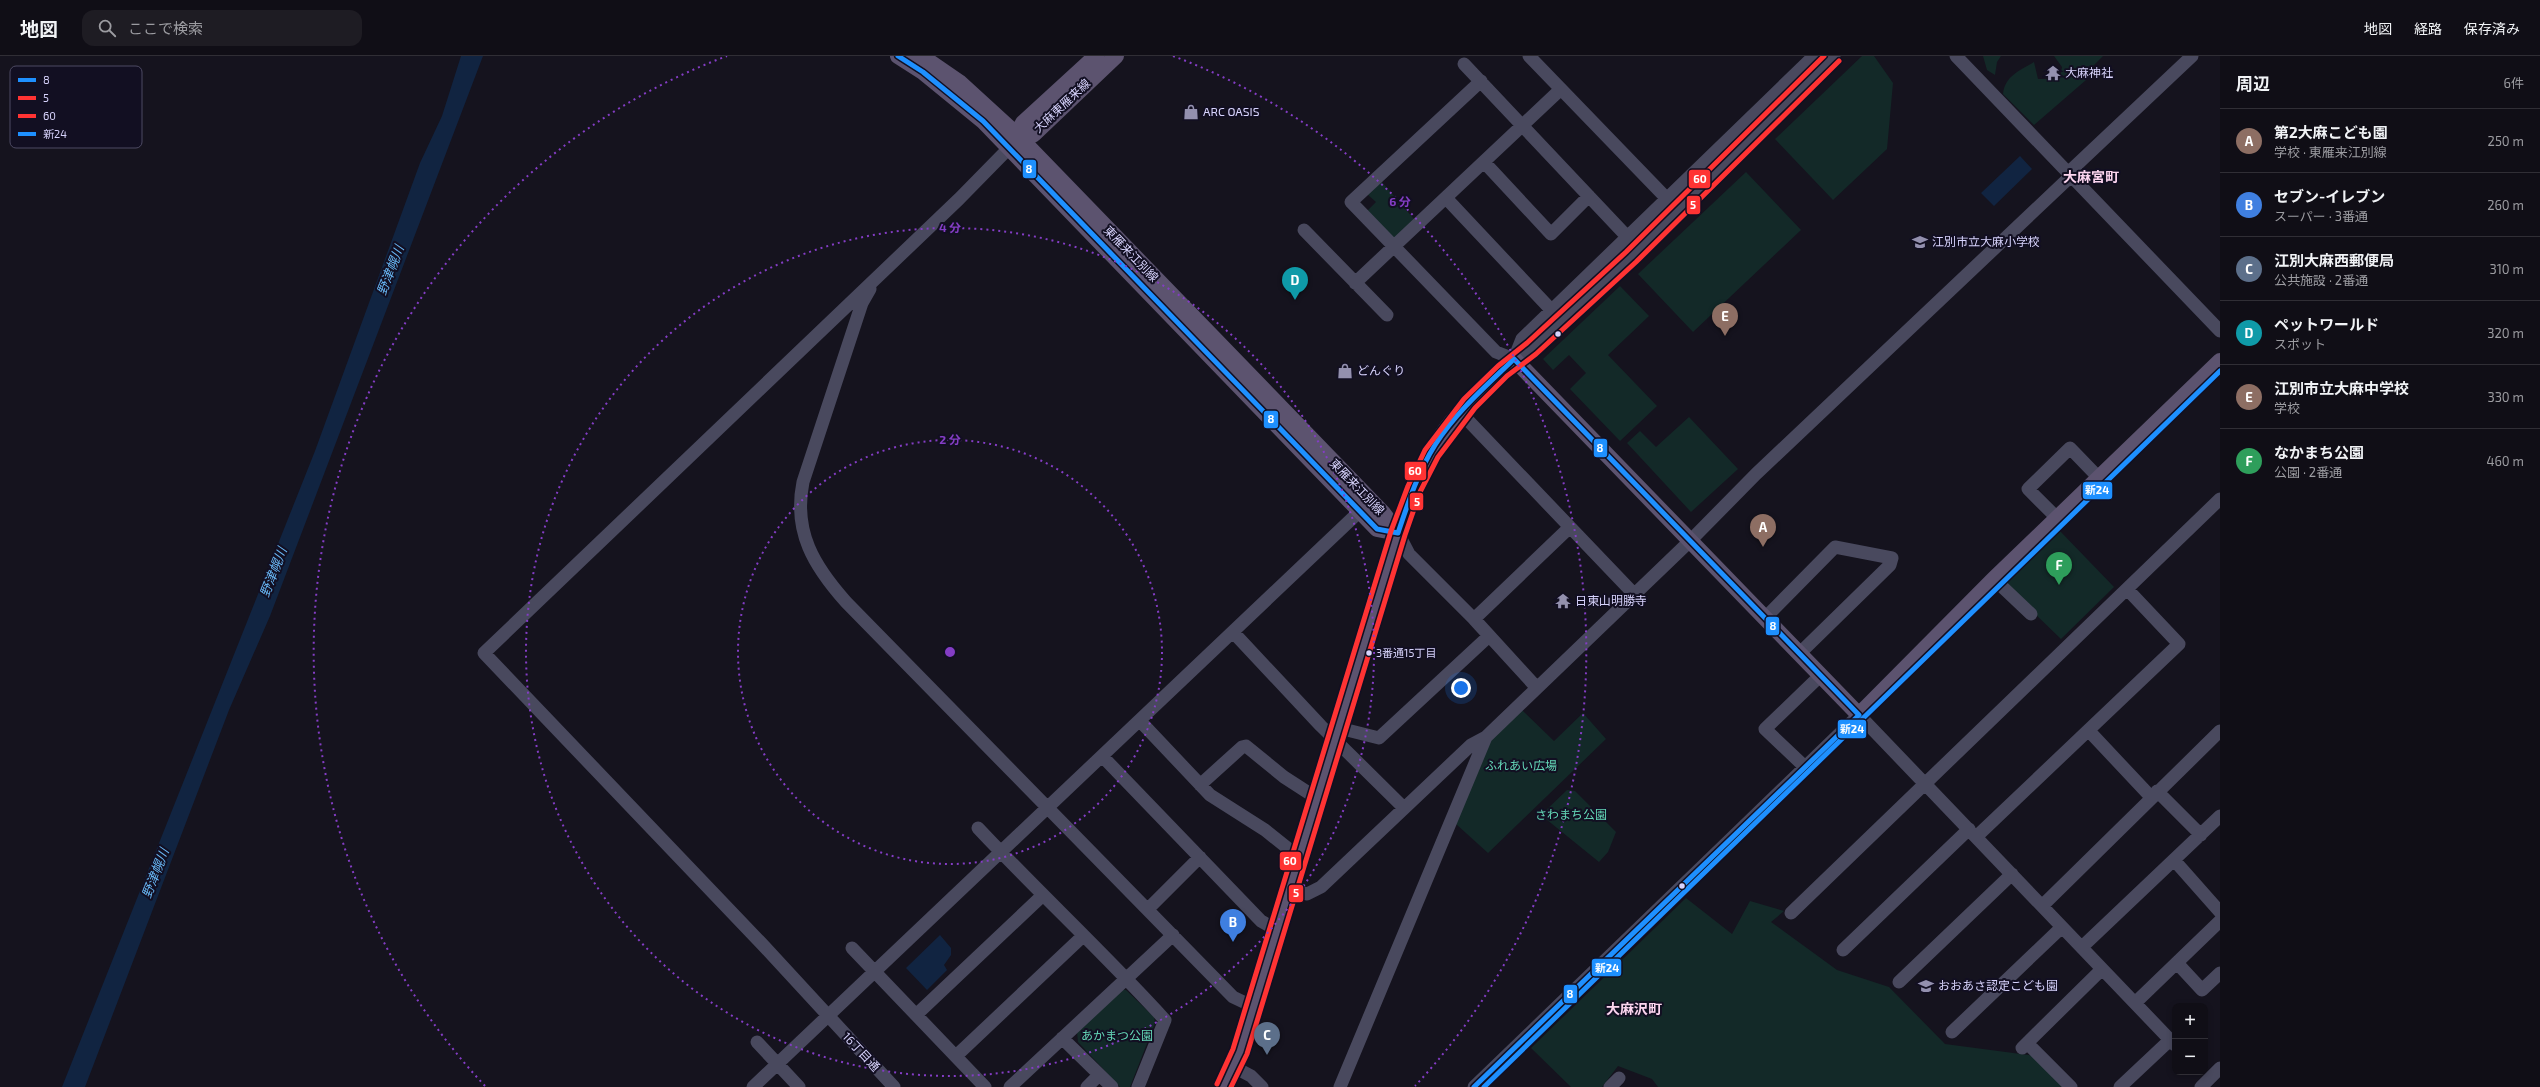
<!DOCTYPE html>
<html lang="ja">
<head>
<meta charset="utf-8">
<style>
  :root { --surface:#100e16; --page:#1e1c23; --text:#f1f3f6; --muted:#9c9ca1; --line:#302e35; --accent:#9390ae }
  body { margin:0; font-family:"Exo 2","Noto Sans JP",sans-serif; background:var(--page); color:var(--text) }
  .controls { position:absolute; right:12px; bottom:12px; display:grid; overflow:hidden; border-radius:8px; box-shadow:0 2px 6px #0003 }
  .controls button { width:36px; height:36px; display:grid; place-items:center; padding:0; border:0; border-bottom:1px solid var(--line); background:var(--surface); color:var(--text); font:20px sans-serif }
  .you { position:absolute; left:1461px; top:632px; width:14px; height:14px; margin:-10px; border:3px solid #fff; border-radius:50%; background:#1a73e8; box-shadow:0 0 0 6px #1a73e833 }
  .badge { display:grid; place-items:center; width:26px; height:26px; border-radius:50%; background:var(--accent); color:#fff; font-size:13px; font-weight:700 }
  .pin { position:absolute; translate:-50% -33px; filter:drop-shadow(0 1px 2px #0008) }
  .pin::after { content:''; position:absolute; top:21px; width:14px; height:12px; background:inherit; clip-path:polygon(0 0,100% 0,50% 100%) }
  .list { margin:0; padding:0; list-style:none }
  h2 { display:flex; justify-content:space-between; align-items:center; height:52px; margin:0; padding:0 16px; font-size:17px }
  h2 small { font-size:13px; font-weight:400; color:var(--muted) }
  .list li { display:grid; grid-template-columns:26px 1fr auto; gap:12px; align-items:center; box-sizing:border-box; height:64px; padding:0 16px; border-top:1px solid var(--line) }
  .list b { display:block; font-size:15px; white-space:nowrap }
  .list p { margin:0; font-size:13px; white-space:nowrap; color:var(--muted) }
  .list em { font-size:13px; font-style:normal; color:var(--muted) }
  .icon { flex:none; width:22px; height:22px; fill:none; stroke:currentColor; stroke-width:2; stroke-linecap:round; stroke-linejoin:round }
  .map { position:relative; flex:none; width:2220px; height:1031px; overflow:hidden }
  header { display:flex; align-items:center; gap:24px; box-sizing:border-box; height:56px; padding:0 20px; background:var(--surface); border-bottom:1px solid var(--line) }
  header strong { font-size:19px }
  nav { display:flex; gap:22px; margin-inline-start:auto; font-size:14px }
  .search { width:280px; height:36px; background:var(--page); display:flex; align-items:center; gap:10px; box-sizing:border-box; padding:0 14px; border-radius:12px; color:var(--muted); font-size:15px }
  main { display:flex }
  aside { flex:1; background:var(--surface) }
  .map>svg:first-child { display:block }
  .green { fill:#132928 }
  .water { fill:#112441 }
  .lines { fill:none; stroke-linecap:round; stroke-linejoin:round }
  .minor { stroke:#49495e; stroke-width:13 }
  .major { stroke:#5c536f; stroke-width:16 }
  .bus-1-casing { stroke:#120f22; stroke-width:8 }
  .bus-2-casing { stroke:#120f22; stroke-width:8 }
  .bus-3-casing { stroke:#120f22; stroke-width:8 }
  .bus-4-casing { stroke:#120f22; stroke-width:8 }
  .bus-1 { stroke:#1e90ff; stroke-width:5 }
  .bus-2 { stroke:#f33; stroke-width:5 }
  .bus-3 { stroke:#f33; stroke-width:5 }
  .bus-4 { stroke:#1e90ff; stroke-width:5 }
  .ring { fill:none; stroke:#843dc5; stroke-width:2; stroke-dasharray:2 4 }
  .bus-dot { fill:#d7d3fc; stroke:#120f22; stroke-width:1.5 }
  .labels { text-anchor:middle; stroke-width:4; stroke-linejoin:round; paint-order:stroke }
  .bus-label { font-size:11px; fill:#d7d3fc; stroke:#120f22; text-anchor:start }
  .poi-label { font-size:12px; fill:#d7d3fc; stroke:#120f22; text-anchor:start }
  .street-label { font-size:12px; fill:#d7d3fc; stroke:#120f22 }
  .park-label { font-size:12px; fill:#64d8b8; stroke:#120f22 }
  .water-label { font-size:13px; font-style:italic; fill:#68b7f5; stroke:#120f22 }
  .quarter-label { font-size:14px; font-weight:bold; fill:#fcd5ef; stroke:#120f22 }
  .key { fill:#120f22; stroke:#4d4a63; stroke-width:1 }
  .key-label { font-size:11px; fill:#d7d3fc }
  .centre { fill:#843dc5; stroke:#120f22; stroke-width:2 }
  .ring-label { font-size:12px; text-anchor:middle; font-weight:bold; fill:#843dc5; stroke:#120f22; stroke-width:4; stroke-linejoin:round; paint-order:stroke }
  .line-badge { stroke:#120f22; stroke-width:1.5 }
  .badge-label { font-size:11px; text-anchor:middle; font-weight:bold; fill:#fff }
</style>
</head>
<body>
<header>
<strong>地図</strong>
<div class="search"><svg class="icon" aria-label="search" viewBox="0 0 24 24"><circle cx="10" cy="10" r="6"/><path d="M15 15l6 6"/></svg>ここで検索</div>
<nav><a>地図</a><a>経路</a><a>保存済み</a></nav>
</header>
<main>
<div class="map">
<svg width="2220" height="1031" viewBox="0 0 2220 1031">
  <rect width="100%" height="100%" fill="#15131e"/>
  <path class="green" d="M1862,0h12l19,27 -6,66 -54,51 -58,-61z
    M1983,0h18l-4,6 -2,13 -8,-5z
    M2054,0h49l-12,12 2,6 -59,51 -31,-31c2,-18 16,-23 31,-32l4,17h22l2,-12z
    M1746,116l55,58 -108,102 -55,-58z
    M1381,125l33,38 -19,20 -28,-28 9,-9 -9,-8z
    M1620,230l29,30 -41,39 49,51 -37,35 -50,-52 16,-16 -17,-18 -16,15 -10,-11z
    M1689,361l49,52 -47,43 -64,-69 13,-12 16,16z
    M2059,474l55,57 -53,52 -58,-56z
    M1522,654l32,31 29,-28 23,26 -118,114 -32,-29 32,-82z
    M1567,734l8,1 41,41 -8,20 -9,10 -58,-47z
    M1686,842l46,36 18,-33 34,10 -13,11 66,48 52,17 56,57 90,12 30,31h-407l-6,-8 -34,-13 -16,21h-31l-40,-39z
    M1119,933l7,1 28,27 1,6 -25,64h-10l-42,-45 -1,-10z"/>
  <path class="water" d="M461,0h22l-213,560 -41,94 -144,377h-23l253,-636 105,-288 22,-47z
    M2020,100l12,13 -38,37 -13,-13z
    M940,879l11,13v7l-7,10 3,5 -20,20 -21,-22z"/>
  <g class="lines">
    <path class="minor" d="M1529,0l145,150
      M1956,0l264,275
      M1464,8l170,180
      M1481,25l-130,121 145,150 18,7
      M1484,106l67,72 38,-38
      M2068,117l124,-117
      M1446,142l111,118
      M1304,174l83,85
      M1355,227l206,-194
      M870,233l-8,14 -59,179c-10,50 11,84 43,120l387,395 21,10
      M1514,303l17,-10 100,-92 203,-201
      M1514,303l8,-20 292,-283
      M1460,356l174,182
      M2057,462l-29,-29 42,-41 29,30
      M1398,477l11,21 65,65 63,69
      M1994,523l37,35
      M1765,562l70,-71 57,11 -2,7 -90,88
      M1474,563l96,-92
      M1233,576l88,94 83,82
      M1140,665l70,74 55,35 35,28
      M1339,672l40,10 110,-102
      M2089,675l62,66
      M1103,701l158,164 16,9
      M1805,711l-40,-38 56,-54
      M1200,729l42,-38 4,-1 38,31 34,22
      M2157,735l44,44
      M978,772c61,65 127,126 187,192l-27,67
      M1976,781l203,-193 -52,-55
      M2174,804l46,52
      M1290,833l17,5 14,-7 150,-142 15,-8
      M2042,850l178,-175
      M1148,853l52,-52
      M1791,857l429,-414
      M2082,891l138,-131
      M852,892l133,139
      M1843,894l126,-121
      M2177,907l25,27 18,-17
      M1899,926l113,-108
      M2135,947l85,-82
      M916,959l127,-120
      M1952,976l110,-105
      M1062,982l50,49
      M757,986l42,45
      M2027,987l44,44
      M2022,992l80,-79
      M956,1000l127,-120
      M1232,1010l19,10 11,11
      M753,1031c202,-193 405,-383 607,-576
      M894,1031l-132,-143 -278,-291 475,-454 51,-52
      M1010,1031l163,-152
      M1087,1031l12,-12
      M1340,1031l146,-350 205,-197 65,-66 315,-298
      M1474,1031l385,-372 316,330
      M1610,1031l9,-9
      M2120,1031l50,-47
      M2201,1031l19,-19"/>
    <path class="major" d="M898,0l25,16 60,49 394,408 21,4
      M921,0l38,26 58,53 366,378 15,20
      M1012,88l11,-21 73,-67
      M1013,90l21,-12 82,-78
      M1223,1031l17,-35 168,-547c9,-24 19,-47 33,-69 20,-29 48,-53 73,-77l345,356 135,-136 226,-218"/>
    <defs>
      <path id="bus-1" d="M898,0l25,16 60,49 394,408 21,4
        M1514,303l345,356
        M1398,477c10,-30 20,-61 37,-88 21,-33 51,-59 79,-86
        M1474,1031l385,-372"/>
      <path id="bus-2" d="M1231,1031l16,-33 158,-519 15,-43 18,-35 37,-49 32,-32 29,-22 100,-92 203,-201"/>
      <path id="bus-3" d="M1217,1028l16,-35 158,-518 17,-45 17,-36 39,-51 34,-33 29,-23 99,-91 198,-196"/>
      <path id="bus-4" d="M1484,1031l736,-716"/>
    </defs>
    <use href="#bus-1" class="bus-1-casing"/>
    <use href="#bus-2" class="bus-2-casing"/>
    <use href="#bus-3" class="bus-3-casing"/>
    <use href="#bus-4" class="bus-4-casing"/>
    <use href="#bus-1" class="bus-1"/>
    <use href="#bus-2" class="bus-2"/>
    <use href="#bus-3" class="bus-3"/>
    <use href="#bus-4" class="bus-4"/>
  </g>
  <g class="ring">
    <circle cx="950" cy="596" r="212"/>
    <circle cx="950" cy="596" r="424"/>
    <path d="M485 1030A636 636 0 0 1 727 0M1173 0A636 636 0 0 1 1415 1030"/>
  </g>
  <defs>
    <symbol id="temple-bare" viewBox="-9 -9 18 18"><path d="M0-6L5-2H3V0L6.5 2.5H4V6H1.5V3h-3V6H-4V2.5H-6.5L-3 0V-2H-5Z" fill="#9390ae" stroke="#120f22" stroke-width="2.5" paint-order="stroke"/></symbol>
    <symbol id="shop-bare" viewBox="-9 -9 18 18"><path d="M-5-2.5h2.3a2.7 3.5 0 0 1 5.4 0H5L5.5 6h-11ZM-1.5-2.5h3a1.5 2.3 0 0 0-3 0Z" fill="#9390ae" stroke="#120f22" stroke-width="2.5" paint-order="stroke"/></symbol>
    <symbol id="school-bare" viewBox="-9 -9 18 18"><path d="M0-5L7-2L0 1L-7-2ZM-4 1L0 2.5L4 1V4Q0 6-4 4Z" fill="#9390ae" stroke="#120f22" stroke-width="2.5" paint-order="stroke"/></symbol>
  </defs>
  <g fill-rule="evenodd">
    <use href="#temple-bare" x="2042" y="6" width="22" height="22"/>
    <use href="#shop-bare" x="1180" y="45" width="22" height="22"/>
    <use href="#school-bare" x="1909" y="175" width="22" height="22"/>
    <use href="#shop-bare" x="1334" y="304" width="22" height="22"/>
    <use href="#temple-bare" x="1552" y="534" width="22" height="22"/>
    <use href="#school-bare" x="1915" y="919" width="22" height="22"/>
  </g>
  <g class="bus-dot">
    <circle cx="1558" cy="278" r="3.5"/>
    <circle cx="1369" cy="597" r="3.5"/>
    <circle cx="1682" cy="830" r="3.5"/>
  </g>
  <g class="labels">
    <g class="bus-label">
      <text x="1376" y="601">3番通15丁目</text>
    </g>
    <g class="poi-label">
      <text x="2065" y="21">大麻神社</text>
      <text x="1203" y="60">ARC OASIS</text>
      <text x="1932" y="190">江別市立大麻小学校</text>
      <text x="1357" y="319">どんぐり</text>
      <text x="1575" y="549">日東山明勝寺</text>
      <text x="1938" y="934">おおあさ認定こども園</text>
    </g>
    <g class="street-label">
      <text transform="translate(1062 50) rotate(-43)" y="4">大麻東雁来線</text>
      <text transform="translate(1131 198) rotate(46)" y="4">東雁来江別線</text>
      <text transform="translate(1357 431) rotate(46)" y="4">東雁来江別線</text>
      <text transform="translate(861 996) rotate(47)" y="4">16丁目通</text>
    </g>
    <g class="park-label">
      <text x="1521" y="714">ふれあい広場</text>
      <text x="1571" y="763">さわまち公園</text>
      <text x="1117" y="984">あかまつ公園</text>
    </g>
    <g class="water-label">
      <text transform="translate(390 214) rotate(-69)" y="5">野津幌川</text>
      <text transform="translate(273 516) rotate(-69)" y="5">野津幌川</text>
      <text transform="translate(155 817) rotate(-69)" y="5">野津幌川</text>
    </g>
    <g class="quarter-label">
      <text x="2091" y="126">大麻宮町</text>
      <text x="1634" y="958">大麻沢町</text>
    </g>
  </g>
  <rect x="10" y="10" width="132" height="82" rx="6" class="key"/>
  <rect x="18" y="22" width="18" height="4" fill="#1e90ff"/>
  <rect x="18" y="40" width="18" height="4" fill="#f33"/>
  <rect x="18" y="58" width="18" height="4" fill="#f33"/>
  <rect x="18" y="76" width="18" height="4" fill="#1e90ff"/>
  <g class="key-label">
    <text x="43" y="28">8</text>
    <text x="43" y="46">5</text>
    <text x="43" y="64">60</text>
    <text x="43" y="82">新24</text>
  </g>
  <circle cx="950" cy="596" r="6" class="centre"/>
  <g class="ring-label">
    <text x="1400" y="150">6 分</text>
    <text x="950" y="176">4 分</text>
    <text x="950" y="388">2 分</text>
  </g>
  <g class="line-badge">
    <rect x="1022" y="103" width="15" height="20" rx="4" fill="#1e90ff"/>
    <rect x="1688" y="113" width="23" height="20" rx="4" fill="#f33"/>
    <rect x="1686" y="139" width="15" height="20" rx="4" fill="#f33"/>
    <rect x="1263" y="354" width="16" height="19" rx="4" fill="#1e90ff"/>
    <rect x="1593" y="382" width="15" height="20" rx="4" fill="#1e90ff"/>
    <rect x="1404" y="405" width="23" height="20" rx="4" fill="#f33"/>
    <rect x="2082" y="425" width="31" height="19" rx="4" fill="#1e90ff"/>
    <rect x="1409" y="436" width="15" height="19" rx="4" fill="#f33"/>
    <rect x="1765" y="560" width="15" height="20" rx="4" fill="#1e90ff"/>
    <rect x="1837" y="663" width="30" height="20" rx="4" fill="#1e90ff"/>
    <rect x="1279" y="795" width="23" height="20" rx="4" fill="#f33"/>
    <rect x="1288" y="828" width="16" height="19" rx="4" fill="#f33"/>
    <rect x="1591" y="902" width="31" height="19" rx="4" fill="#1e90ff"/>
    <rect x="1563" y="928" width="15" height="20" rx="4" fill="#1e90ff"/>
  </g>
  <g class="badge-label">
    <text x="1029" y="117">8</text>
    <text x="1700" y="127">60</text>
    <text x="1693" y="153">5</text>
    <text x="1271" y="367">8</text>
    <text x="1600" y="396">8</text>
    <text x="1415" y="419">60</text>
    <text x="2097" y="438">新24</text>
    <text x="1417" y="450">5</text>
    <text x="1773" y="574">8</text>
    <text x="1852" y="677">新24</text>
    <text x="1290" y="809">60</text>
    <text x="1296" y="841">5</text>
    <text x="1607" y="916">新24</text>
    <text x="1570" y="942">8</text>
  </g>
</svg>
<div class="controls">
<button>+</button>
<button>−</button>
</div>
<div class="you"></div>
<div class="pin badge" style="left:1763px;top:491px;background:#8d6e63">A</div>
<div class="pin badge" style="left:1233px;top:886px;background:#3f7fe0">B</div>
<div class="pin badge" style="left:1267px;top:999px;background:#5c6f8a">C</div>
<div class="pin badge" style="left:1295px;top:244px;background:#0f9aa8">D</div>
<div class="pin badge" style="left:1725px;top:280px;background:#8d6e63">E</div>
<div class="pin badge" style="left:2059px;top:529px;background:#2e9e5b">F</div>
</div>
<aside>
<h2>周辺<small>6件</small></h2>
<ul class="list">
<li><span class="badge" style="background:#8d6e63">A</span><div><b>第2大麻こども園</b><p>学校 · 東雁来江別線</p></div><em>250 m</em></li>
<li><span class="badge" style="background:#3f7fe0">B</span><div><b>セブン-イレブン</b><p>スーパー · 3番通</p></div><em>260 m</em></li>
<li><span class="badge" style="background:#5c6f8a">C</span><div><b>江別大麻西郵便局</b><p>公共施設 · 2番通</p></div><em>310 m</em></li>
<li><span class="badge" style="background:#0f9aa8">D</span><div><b>ペットワールド</b><p>スポット</p></div><em>320 m</em></li>
<li><span class="badge" style="background:#8d6e63">E</span><div><b>江別市立大麻中学校</b><p>学校</p></div><em>330 m</em></li>
<li><span class="badge" style="background:#2e9e5b">F</span><div><b>なかまち公園</b><p>公園 · 2番通</p></div><em>460 m</em></li>
</ul>
</aside>
</main>
</body>
</html>
